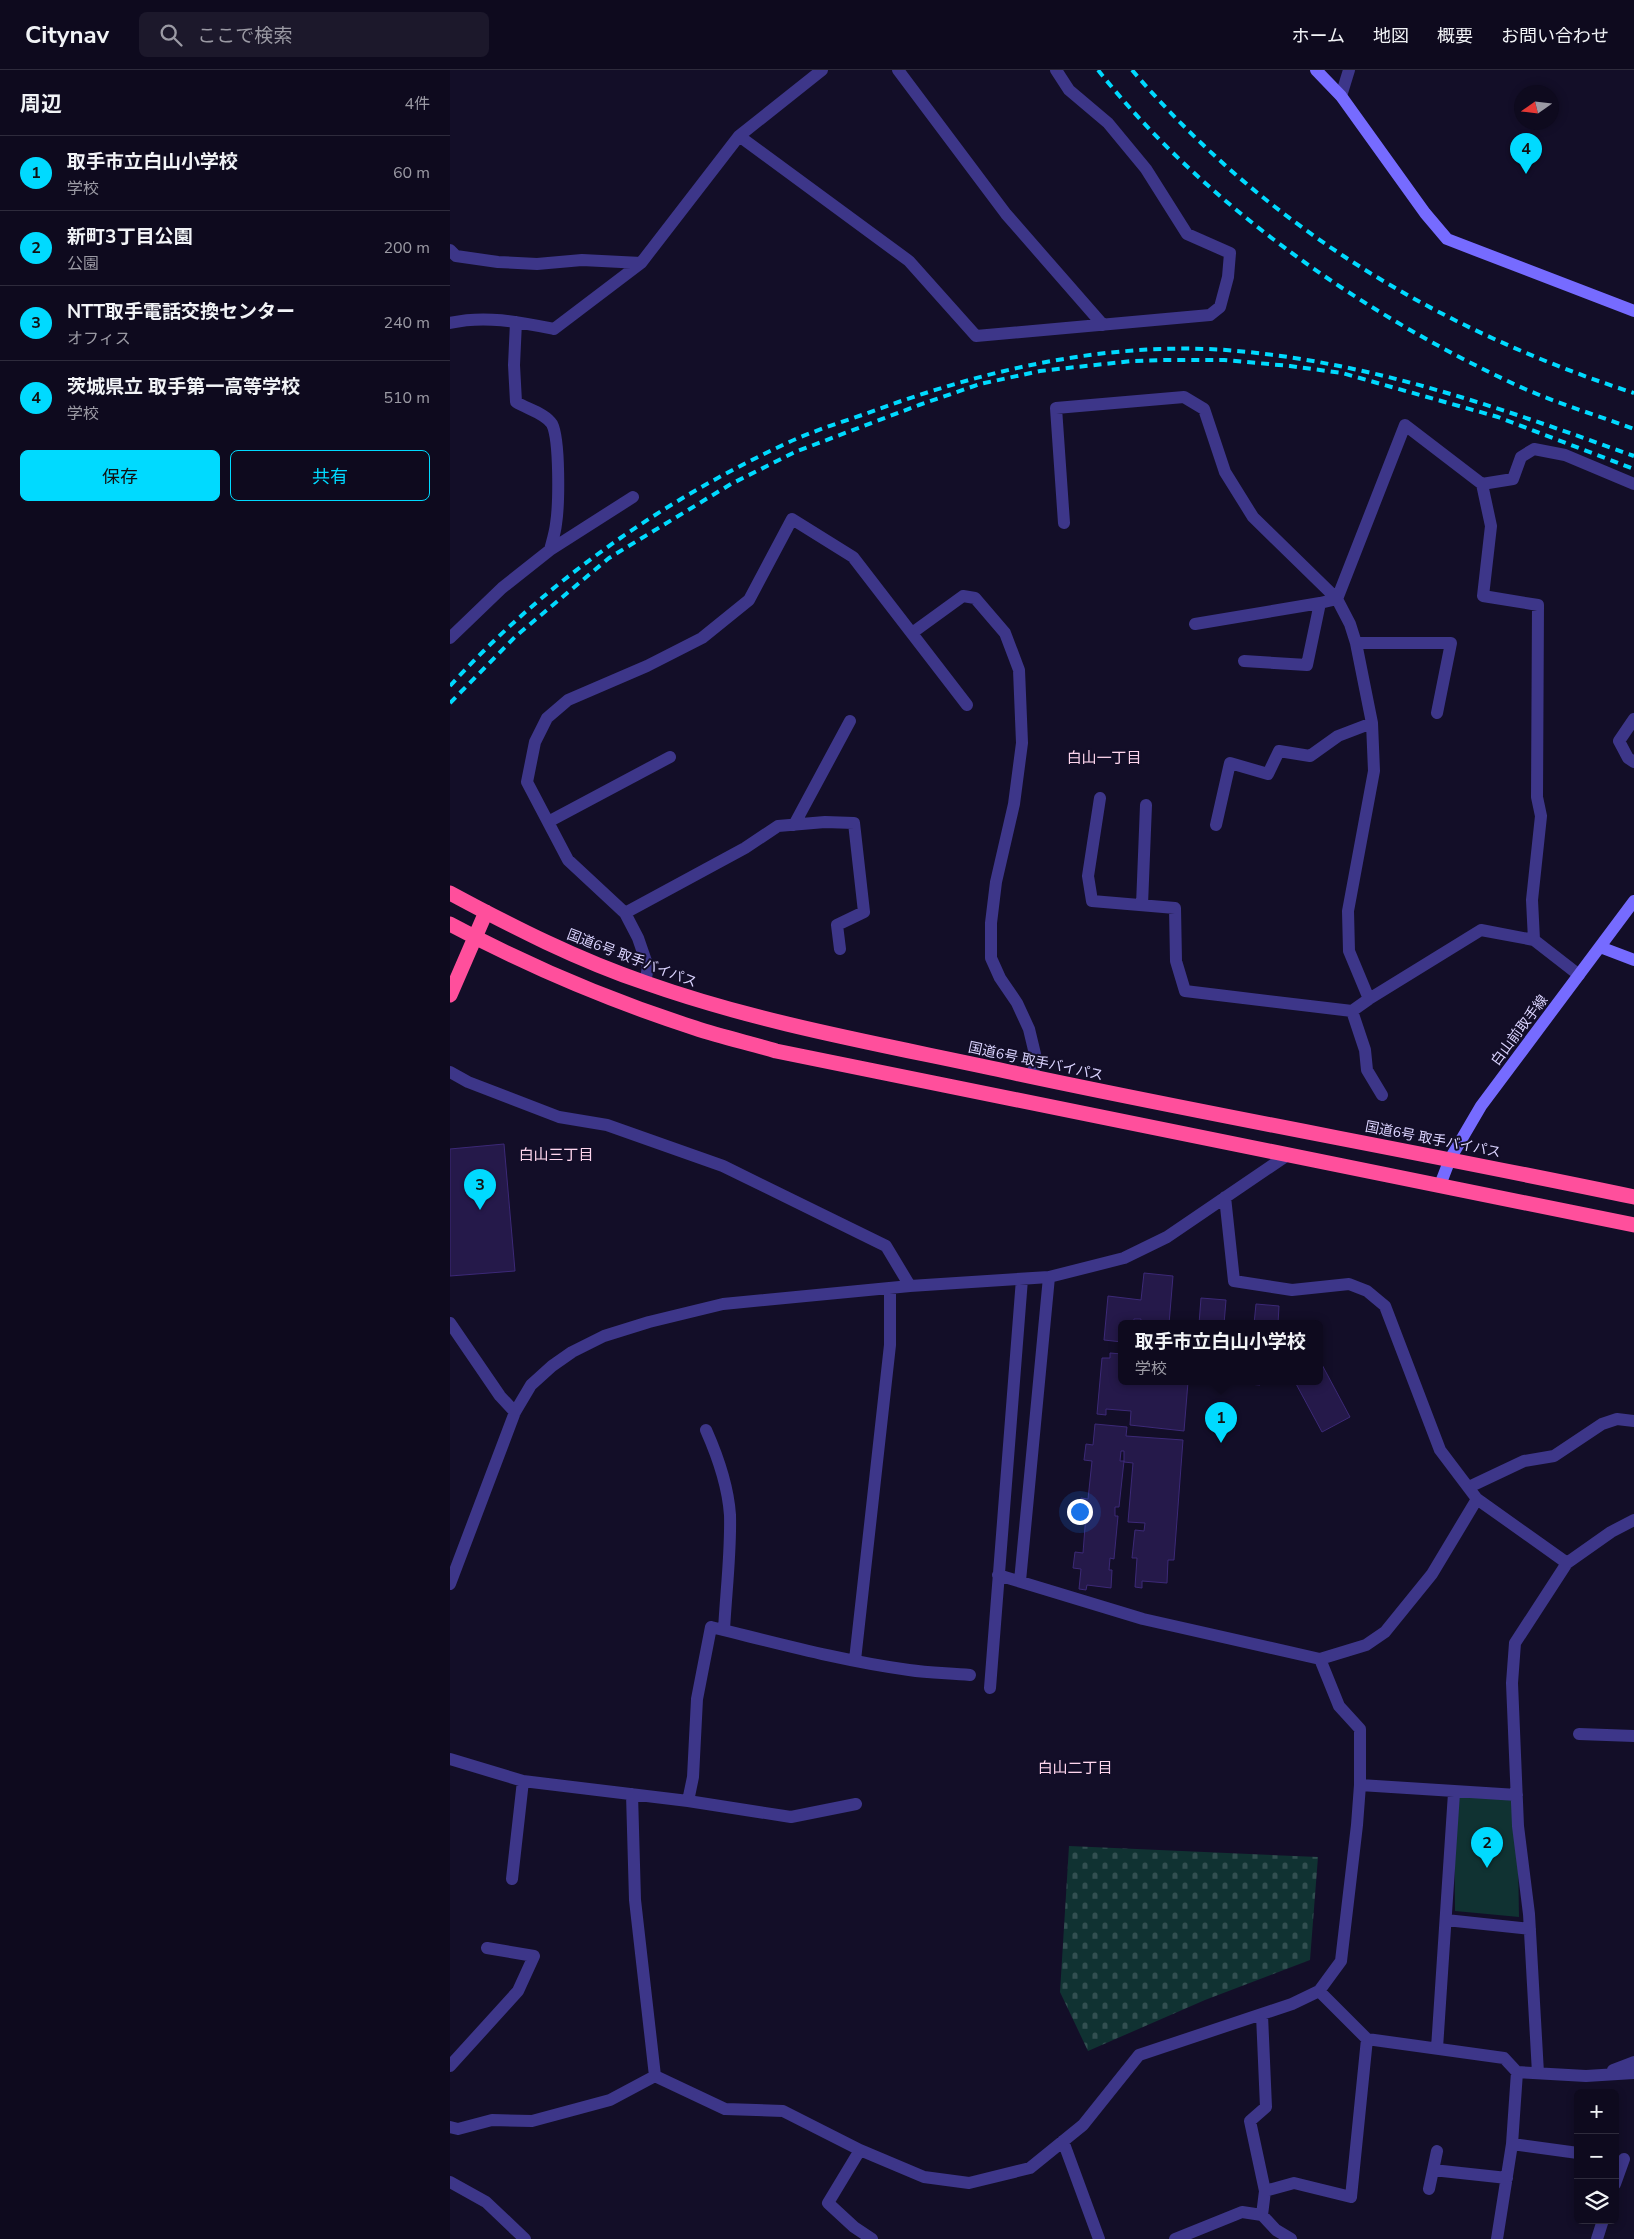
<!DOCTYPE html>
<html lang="ja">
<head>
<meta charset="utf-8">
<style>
  :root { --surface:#0e0a1e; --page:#1c182b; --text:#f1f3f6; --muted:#9b9aa4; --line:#2e2b3c; --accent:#00daff }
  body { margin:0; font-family:"Nunito Sans","Noto Sans JP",sans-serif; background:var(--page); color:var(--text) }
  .controls { position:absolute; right:15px; bottom:15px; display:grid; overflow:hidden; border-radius:8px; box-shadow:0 2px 8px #0003 }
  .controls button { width:45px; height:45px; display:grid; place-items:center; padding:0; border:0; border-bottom:1px solid var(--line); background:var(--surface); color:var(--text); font:25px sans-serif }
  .compass { position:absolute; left:1064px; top:15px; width:45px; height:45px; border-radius:50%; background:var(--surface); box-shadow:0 2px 8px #0003; rotate:256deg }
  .you { position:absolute; left:629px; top:1441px; width:18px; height:18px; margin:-12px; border:4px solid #fff; border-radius:50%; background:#1a73e8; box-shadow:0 0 0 8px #1a73e833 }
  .badge { display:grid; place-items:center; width:32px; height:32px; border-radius:50%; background:var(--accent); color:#111; font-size:16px; font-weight:700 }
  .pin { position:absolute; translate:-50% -41px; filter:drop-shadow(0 1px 2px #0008) }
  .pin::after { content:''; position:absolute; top:26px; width:18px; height:15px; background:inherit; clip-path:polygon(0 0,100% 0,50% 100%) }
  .popup { position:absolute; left:668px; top:1250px; width:205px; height:65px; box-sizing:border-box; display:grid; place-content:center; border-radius:8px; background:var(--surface); filter:drop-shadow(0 1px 4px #0005); font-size:16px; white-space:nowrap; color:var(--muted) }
  .popup b { font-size:19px; color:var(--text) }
  .popup::after { content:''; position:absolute; left:50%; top:100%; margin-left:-10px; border:10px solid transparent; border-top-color:var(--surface) }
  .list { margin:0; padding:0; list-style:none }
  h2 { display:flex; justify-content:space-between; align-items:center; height:65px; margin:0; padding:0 20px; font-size:21px }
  h2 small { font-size:16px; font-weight:400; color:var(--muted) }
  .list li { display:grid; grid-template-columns:32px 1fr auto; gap:15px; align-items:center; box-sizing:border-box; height:75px; padding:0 20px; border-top:1px solid var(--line) }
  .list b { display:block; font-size:19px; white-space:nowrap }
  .list p { margin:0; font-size:16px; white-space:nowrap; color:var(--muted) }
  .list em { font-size:16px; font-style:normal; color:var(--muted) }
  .actions { display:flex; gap:10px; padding:15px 20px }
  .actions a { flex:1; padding:11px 0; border:1px solid var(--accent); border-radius:8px; text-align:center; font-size:18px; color:var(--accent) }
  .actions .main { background:var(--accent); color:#111 }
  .icon { flex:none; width:28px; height:28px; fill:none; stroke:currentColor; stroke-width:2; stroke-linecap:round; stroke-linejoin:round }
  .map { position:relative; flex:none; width:1184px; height:2169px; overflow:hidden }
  header { display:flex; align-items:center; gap:30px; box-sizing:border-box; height:70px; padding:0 25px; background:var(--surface); border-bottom:1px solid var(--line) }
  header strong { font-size:24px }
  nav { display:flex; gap:28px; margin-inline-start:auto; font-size:18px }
  .search { width:350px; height:45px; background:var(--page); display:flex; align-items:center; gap:12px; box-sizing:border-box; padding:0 18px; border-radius:8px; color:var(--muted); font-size:19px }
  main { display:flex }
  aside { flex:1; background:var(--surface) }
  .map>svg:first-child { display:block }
  .green { fill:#103232 }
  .cemetery { fill:url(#cemetery-stones) }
  .building { fill:#25194a; stroke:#3c2977 }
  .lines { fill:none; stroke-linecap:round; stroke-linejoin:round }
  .street { stroke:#3d3689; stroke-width:12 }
  .secondary { stroke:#766bff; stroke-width:12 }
  .highway { stroke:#ff4f9c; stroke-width:15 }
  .rail { stroke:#00daff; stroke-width:4; stroke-dasharray:8 6; stroke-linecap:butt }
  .labels { text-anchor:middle; stroke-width:4; stroke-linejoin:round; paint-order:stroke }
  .street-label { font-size:14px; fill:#dbd4ff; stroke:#130e28 }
  .neighbourhood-label { font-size:15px; fill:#ffd6ee; stroke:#130e28 }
</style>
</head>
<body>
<header>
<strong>Citynav</strong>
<div class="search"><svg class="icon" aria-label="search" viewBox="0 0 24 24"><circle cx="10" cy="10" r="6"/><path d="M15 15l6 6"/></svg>ここで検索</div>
<nav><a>ホーム</a><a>地図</a><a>概要</a><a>お問い合わせ</a></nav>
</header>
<main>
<aside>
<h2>周辺<small>4件</small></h2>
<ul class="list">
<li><span class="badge">1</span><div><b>取手市立白山小学校</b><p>学校</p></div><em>60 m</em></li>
<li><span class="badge">2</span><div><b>新町3丁目公園</b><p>公園</p></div><em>200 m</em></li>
<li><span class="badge">3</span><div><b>NTT取手電話交換センター</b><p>オフィス</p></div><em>240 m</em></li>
<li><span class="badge">4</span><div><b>茨城県立 取手第一高等学校</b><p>学校</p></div><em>510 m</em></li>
</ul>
<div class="actions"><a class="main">保存</a><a>共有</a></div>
</aside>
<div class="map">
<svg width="1184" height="2169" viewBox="0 0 1184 2169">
  <defs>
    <pattern id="cemetery-stones" width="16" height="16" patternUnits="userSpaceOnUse" patternTransform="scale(1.25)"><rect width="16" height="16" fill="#103232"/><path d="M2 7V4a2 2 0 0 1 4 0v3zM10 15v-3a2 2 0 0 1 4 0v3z" fill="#324f51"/></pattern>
  </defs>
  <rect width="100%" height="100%" fill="#130e28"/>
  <path class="green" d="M1004,1723l63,2 2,122 -64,-6z"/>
  <path class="cemetery" d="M619,1776l249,11 -8,103 -105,40 -117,51 -28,-59z"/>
  <path class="building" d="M54,1074l11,127 -65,5v-127z
    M694,1203l29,3 -4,48h-29l1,-5h-7l-1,5h-11v18l-18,-2 4,-44 33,4z
    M751,1228l25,2 -2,24h-25z
    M806,1234l23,2 -1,18h-24z
    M660,1283l12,1v28h66l-4,49 -54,-6 1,-14 -25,-2v6l-9,-1 5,-56h8z
    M870,1291l30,56 -28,15 -27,-50h25z
    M799,1312h11v3l-11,-1z
    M645,1354l32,3 -1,9 57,4 -9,120h-6l-1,23 -25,-2v7l-7,-1 2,-29h-5l3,-28 9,1 1,-8 -17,-1 5,-59 -9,-1v-11h-3l-1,10h4l-5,46h-4v9h3l-4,43 -4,-1 -1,12h3l-1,18 -24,-3 -1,5 -7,-1 2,-20 -8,-1 2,-16 8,1 3,-39 -7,-1 2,-15 7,1 4,-38 -8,-1 2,-16 7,1z"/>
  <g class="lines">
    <path class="street" d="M448,0l108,144 97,111
      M891,26l8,-26
      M289,66l170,125 67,75 234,-21 10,-8 8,-30 2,-24 -43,-19 -41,-65 -38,-46 -39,-33 -13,-20
      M0,180l6,6 42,6 39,2 45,-4 59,3
      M66,252l-2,43 2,37c11,7 29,11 36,22 8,16 7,81 4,100 -1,9 -4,18 -6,26
      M0,253c35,-8 69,-1 104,6l87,-66 98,-127 83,-66
      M1032,414l31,-5 8,-22 13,-8 31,6 69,29
      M614,453l-8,-115 128,-11 20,12 21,63 28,45 84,82 13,25 6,19 16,80 2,48 -26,140 1,40 20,48
      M745,554l125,-21
      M462,563l51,-37 12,2 30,35 14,37 3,73 -8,61 -18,78 -5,41v35l9,20 17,25 12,26 6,25 -2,23
      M0,568l52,-50 48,-38 83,-53
      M906,573h95l-14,70
      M794,591l63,4 13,-62 17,-4 68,-174 77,59 9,42 -8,70 55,9 -1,192 4,19 -9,84 2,40
      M1184,649l-15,22 9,17 6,4
      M650,728l-12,78 4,25 83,7 1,53 9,30 167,20 17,-12 112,-69 53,10 45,35
      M98,752l122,-65
      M344,755l56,-104
      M766,755l14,-62 38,11 11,-23 31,5 28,-20 34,-13
      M692,835l4,-100
      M175,843l120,-65 33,-22 47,-4 29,1 10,89 -27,13 3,24
      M195,913l3,-16 -10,-29 -13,-25 -57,-53 -41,-78 8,-40 12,-24 21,-18 79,-34 55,-28 47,-38 43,-81 61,38 114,148
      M902,941l13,39 2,20 15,25
      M0,1002l18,10 91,35 48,8 116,41 163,80 24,40
      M0,1253l50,73 15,16
      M256,1360c12,27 22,55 24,85 1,38 -4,77 -6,115
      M1019,1417l55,-26 30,-5 48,-32 15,-5 17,2
      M1027,1429l90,64
      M548,1505l145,44 177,40
      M570,1511l29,-304
      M0,1514l65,-172 16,-27 21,-19 20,-14 32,-16 45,-14 74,-18 187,-18 139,-9 75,-19 43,-21 122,-83
      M405,1590l35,-315v-57
      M540,1618l32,-409
      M1129,1664l55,2
      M0,1689l73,22 165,20 103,16 65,-13
      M910,1715l157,10
      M182,1724l3,106 20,176
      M238,1731l5,-24 4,-78 14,-72c66,16 131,34 198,43 20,3 41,3 61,5
      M62,1809l11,-98
      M996,1850l84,9
      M869,1921l48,48 137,19 13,14 -5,72 -15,95
      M812,1945l4,92 -16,14 15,70
      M987,1978l17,-255
      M0,1996l68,-75 16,-35 -47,-8
      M1163,2000l21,-8
      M1067,2002l69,4 48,-3
      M1088,2003l-9,-159 -11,-88 -6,-143 3,-40 52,-80 44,-31 23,-12
      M205,2006l70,33 58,2 77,39
      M0,2057l8,2 34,-9 40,1 78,-21 45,-24
      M613,2071l36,98
      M1062,2074l66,9
      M983,2100l74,8
      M0,2112l36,20 39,37
      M1165,2114l9,-25
      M979,2119l8,-38
      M812,2145l14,15 15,9
      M422,2169l-18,-12 -26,-24 32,-53 64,27 45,6 61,-15 53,-43 56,-70 153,-51 27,-13 22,-30 16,-136 3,-40v-56l-21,-23 -19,-47 46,-14 19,-13 47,-58 45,-75 -37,-49 -55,-144 -18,-15 -18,-7 -57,6 -58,-9 -9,-84
      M725,2169l67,-27 20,3 3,-24 29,-8 57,14 16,-158
      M1147,2169l6,-19"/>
    <path class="secondary" d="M866,0l25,26 84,117 22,26 187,72
      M1150,877l34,13
      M990,1115l10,-26 31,-53 153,-205"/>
    <path class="highway" d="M0,823c63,34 128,67 196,90 116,41 239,62 359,88 209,45 420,82 629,126
      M0,854c78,42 161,77 245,104 27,9 54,15 81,23l858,174
      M0,925l36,-83"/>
    <path class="rail" d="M648,0c106,134 262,242 416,314 38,18 80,30 120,45
      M682,0c134,157 307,260 502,323
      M0,616c93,-102 210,-184 335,-242 29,-14 61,-23 91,-34 112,-41 231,-68 350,-60 143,11 275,58 408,106
      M0,633l66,-67 93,-78 122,-74 64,-32 124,-47 61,-21 60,-13 92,-10 34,-1h58l66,6 52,7 156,44 136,52"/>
  </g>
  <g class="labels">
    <g class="street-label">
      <text transform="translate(182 888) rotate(21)" y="5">国道6号 取手バイパス</text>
      <text transform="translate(1069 960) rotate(-53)" y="5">白山前取手線</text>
      <text transform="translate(586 991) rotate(12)" y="5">国道6号 取手バイパス</text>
      <text transform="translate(983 1069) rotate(11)" y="5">国道6号 取手バイパス</text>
    </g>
    <g class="neighbourhood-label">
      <text x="654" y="693">白山一丁目</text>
      <text x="106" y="1090">白山三丁目</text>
      <text x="625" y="1703">白山二丁目</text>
    </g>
  </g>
</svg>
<div class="controls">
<button>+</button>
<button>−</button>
<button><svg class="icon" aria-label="layers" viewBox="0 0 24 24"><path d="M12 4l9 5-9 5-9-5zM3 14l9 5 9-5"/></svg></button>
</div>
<svg class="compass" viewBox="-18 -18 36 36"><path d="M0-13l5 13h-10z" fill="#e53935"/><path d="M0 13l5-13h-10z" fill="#9b9aa4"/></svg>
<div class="you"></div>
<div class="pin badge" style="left:771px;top:1373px">1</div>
<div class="popup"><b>取手市立白山小学校</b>学校</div>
<div class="pin badge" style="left:1037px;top:1798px">2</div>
<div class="pin badge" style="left:30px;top:1140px">3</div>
<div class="pin badge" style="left:1076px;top:104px">4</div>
</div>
</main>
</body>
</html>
